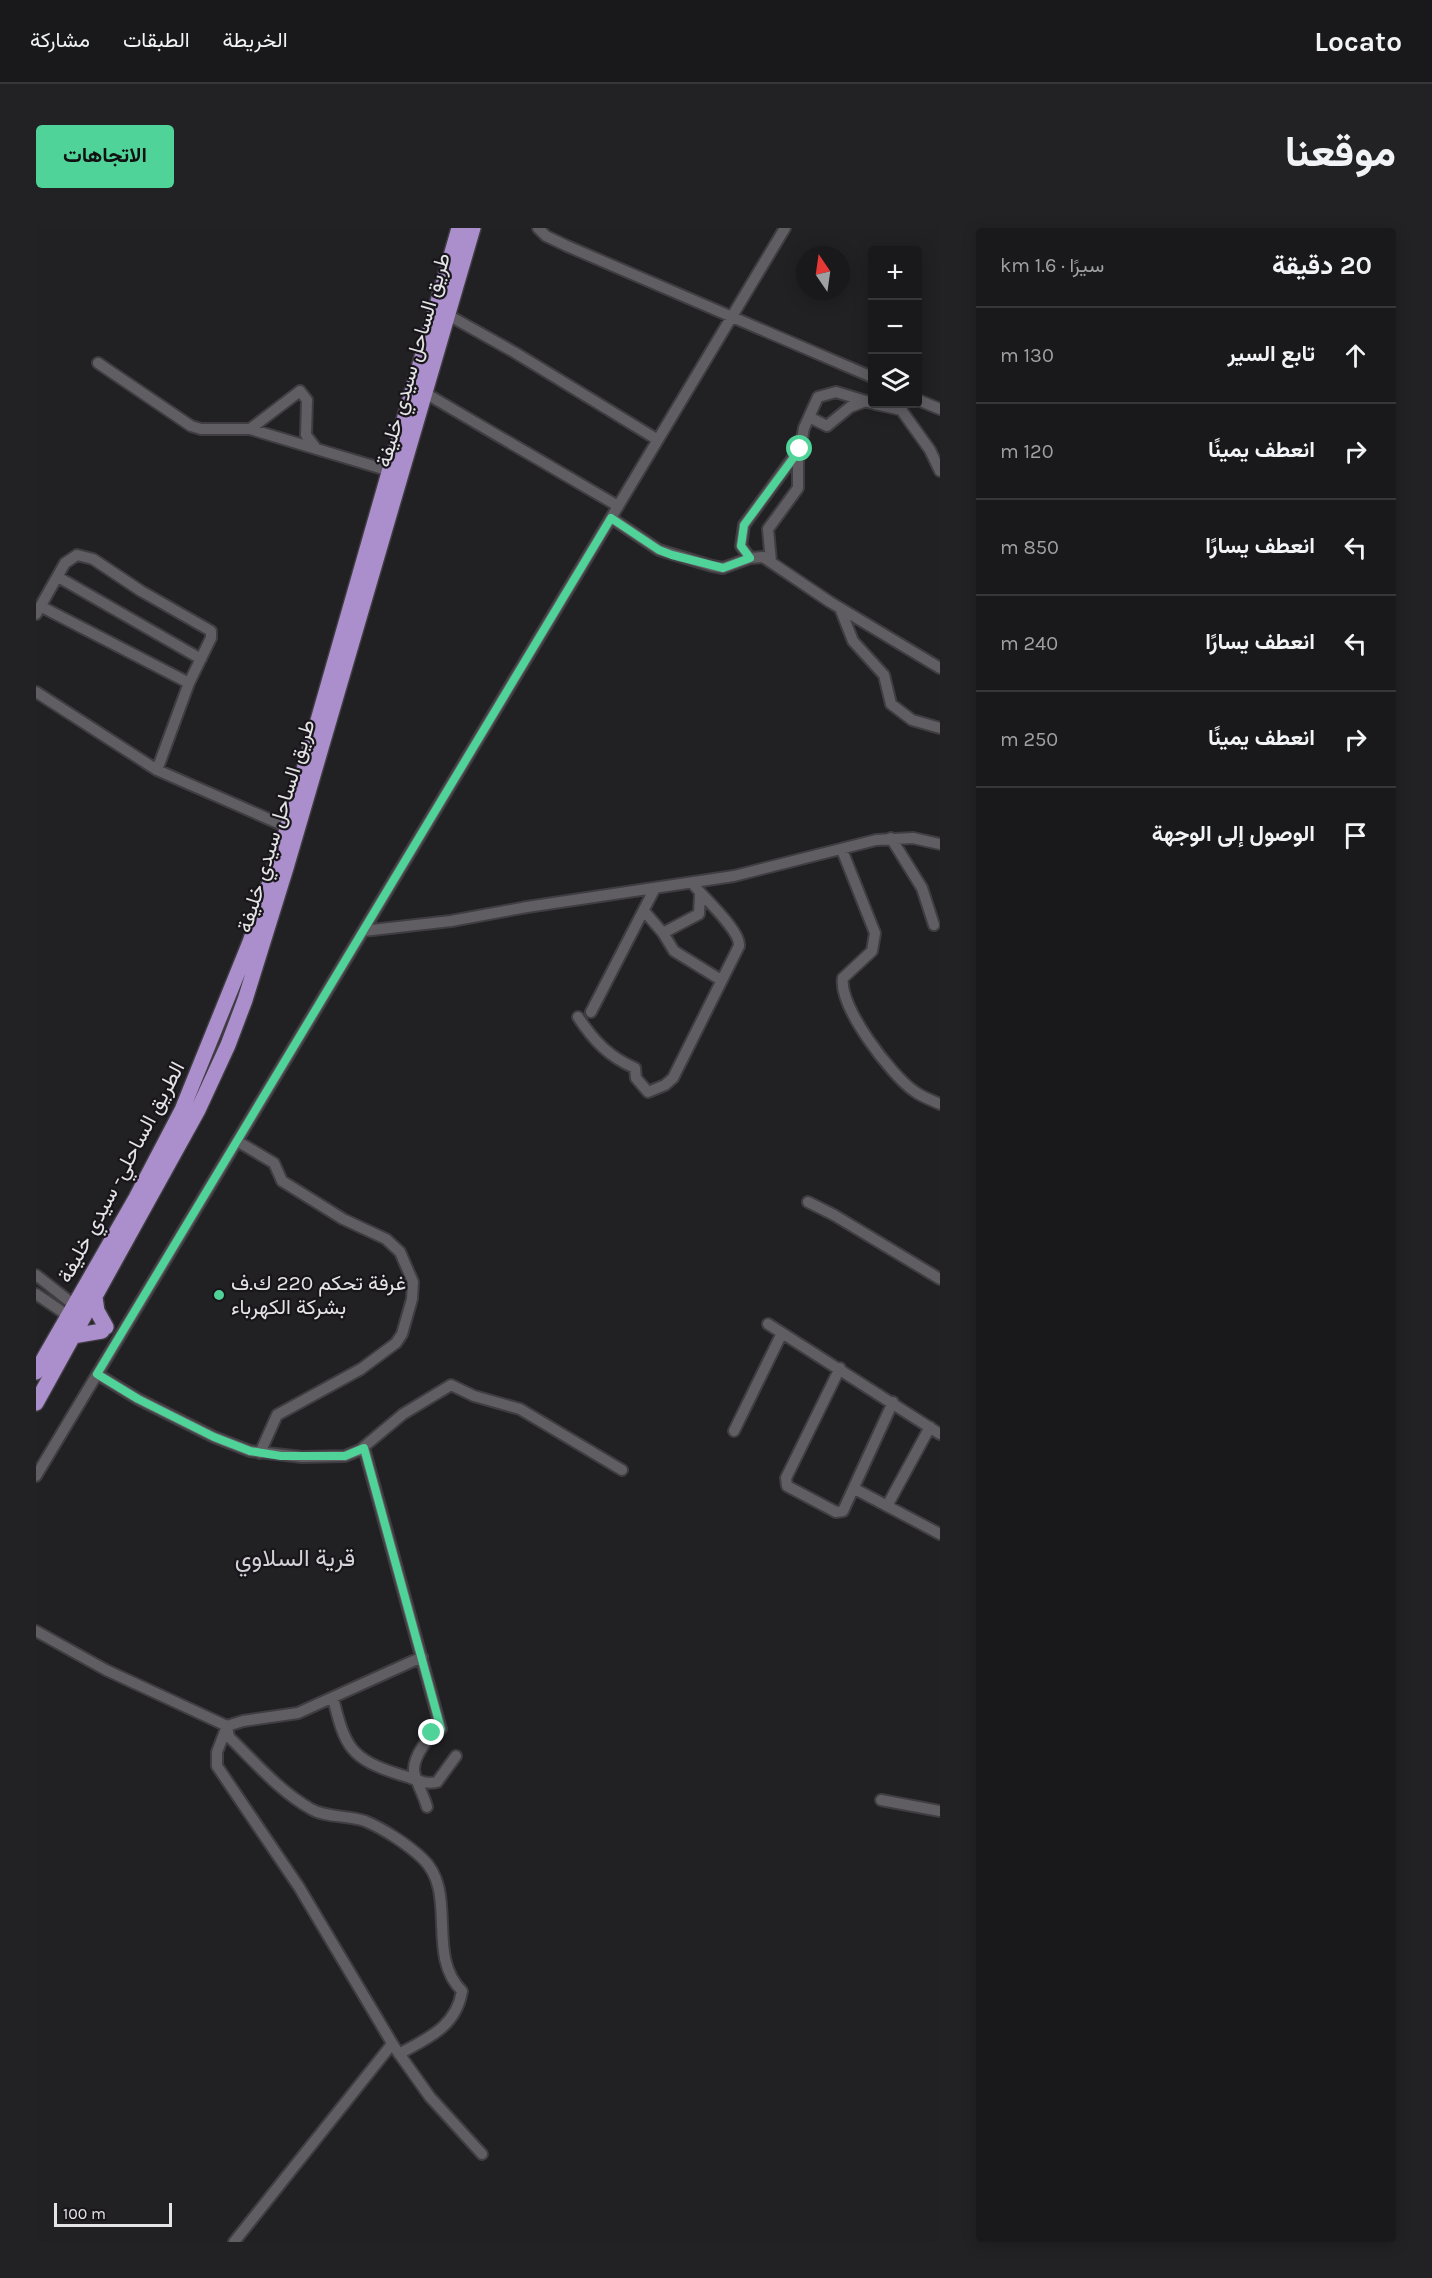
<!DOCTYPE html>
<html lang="ar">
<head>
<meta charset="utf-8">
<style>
  :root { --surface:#19181a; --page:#222123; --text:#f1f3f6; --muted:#9fa0a2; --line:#373739; --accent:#4fd399 }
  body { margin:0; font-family:Karla,Vazirmatn,sans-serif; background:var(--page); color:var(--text); direction:rtl }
  .controls { position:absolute; right:18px; top:18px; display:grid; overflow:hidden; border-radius:6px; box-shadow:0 3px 15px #0003 }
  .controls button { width:54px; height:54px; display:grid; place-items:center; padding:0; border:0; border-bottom:2px solid var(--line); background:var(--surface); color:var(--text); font:30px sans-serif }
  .compass { position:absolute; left:760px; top:18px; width:54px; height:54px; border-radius:50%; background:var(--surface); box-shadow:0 3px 15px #0003; rotate:347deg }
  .scale { position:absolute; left:18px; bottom:15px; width:118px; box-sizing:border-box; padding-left:6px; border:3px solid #e4e3e6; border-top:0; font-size:16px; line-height:21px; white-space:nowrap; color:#e4e3e6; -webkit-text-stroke:4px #18161a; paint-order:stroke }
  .stop { position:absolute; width:18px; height:18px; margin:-14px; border:4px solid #4fd399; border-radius:50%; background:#fff }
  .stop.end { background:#4fd399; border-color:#fff; box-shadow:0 2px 6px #0008 }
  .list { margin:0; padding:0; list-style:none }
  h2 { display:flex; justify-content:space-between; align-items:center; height:78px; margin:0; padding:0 24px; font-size:26px }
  h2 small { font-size:20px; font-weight:400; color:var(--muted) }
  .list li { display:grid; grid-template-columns:39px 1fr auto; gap:18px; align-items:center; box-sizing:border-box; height:96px; padding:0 24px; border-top:2px solid var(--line) }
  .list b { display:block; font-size:22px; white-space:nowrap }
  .list em { font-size:20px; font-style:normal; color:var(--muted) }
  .icon { flex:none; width:33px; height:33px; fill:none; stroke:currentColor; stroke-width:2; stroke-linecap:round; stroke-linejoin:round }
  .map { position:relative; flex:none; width:904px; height:2014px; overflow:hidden; direction:ltr; border-radius:6px }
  header { display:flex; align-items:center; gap:36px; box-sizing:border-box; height:84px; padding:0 30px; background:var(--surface); border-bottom:2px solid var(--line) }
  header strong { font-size:28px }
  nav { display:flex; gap:33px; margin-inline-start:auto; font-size:21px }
  .intro { display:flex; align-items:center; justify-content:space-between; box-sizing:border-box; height:144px; padding:0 36px }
  h1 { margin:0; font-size:42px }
  .button { padding:15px 27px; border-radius:6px; background:var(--accent); color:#111; font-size:21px; font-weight:700 }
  main { display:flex; gap:36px; padding:0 36px }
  aside { flex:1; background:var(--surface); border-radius:6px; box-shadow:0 3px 15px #0003 }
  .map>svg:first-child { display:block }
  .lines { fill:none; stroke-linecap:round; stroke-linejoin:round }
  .minor-casing { stroke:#3f3d41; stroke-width:14 }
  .highway-casing { stroke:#3f3d41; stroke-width:18 }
  .minor { stroke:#605e63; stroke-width:10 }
  .highway { stroke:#ab8ecc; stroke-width:15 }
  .route { stroke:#4fd399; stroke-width:8 }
  .poi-dot { fill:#4fd399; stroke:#18161a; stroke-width:2 }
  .labels { text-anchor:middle; stroke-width:4.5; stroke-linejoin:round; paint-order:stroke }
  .street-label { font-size:21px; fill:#e4e3e6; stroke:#18161a }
  .poi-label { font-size:21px; fill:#e4e3e6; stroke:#18161a; text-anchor:start }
  .quarter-label { font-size:24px; fill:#d4d2d7; stroke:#18161a }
</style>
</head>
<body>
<header>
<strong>Locato</strong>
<nav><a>الخريطة</a><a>الطبقات</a><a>مشاركة</a></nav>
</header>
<div class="intro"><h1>موقعنا</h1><a class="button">الاتجاهات</a></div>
<main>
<aside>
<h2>20 دقيقة<small>سيرًا · 1.6 km</small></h2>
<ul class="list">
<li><svg class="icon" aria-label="ahead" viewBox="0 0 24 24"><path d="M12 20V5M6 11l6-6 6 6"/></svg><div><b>تابع السير</b></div><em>130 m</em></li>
<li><svg class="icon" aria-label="right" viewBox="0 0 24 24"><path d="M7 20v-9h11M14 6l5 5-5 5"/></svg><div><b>انعطف يمينًا</b></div><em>120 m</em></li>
<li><svg class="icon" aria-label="left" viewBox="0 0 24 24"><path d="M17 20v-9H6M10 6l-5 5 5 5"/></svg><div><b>انعطف يسارًا</b></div><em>850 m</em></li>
<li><svg class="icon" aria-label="left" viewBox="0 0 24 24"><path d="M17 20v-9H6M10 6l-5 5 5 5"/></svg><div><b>انعطف يسارًا</b></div><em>240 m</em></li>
<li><svg class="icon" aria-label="right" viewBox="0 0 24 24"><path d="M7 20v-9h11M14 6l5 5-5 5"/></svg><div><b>انعطف يمينًا</b></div><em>250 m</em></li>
<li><svg class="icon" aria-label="arrive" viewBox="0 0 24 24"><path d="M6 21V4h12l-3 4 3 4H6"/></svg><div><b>الوصول إلى الوجهة</b></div></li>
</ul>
</aside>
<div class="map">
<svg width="904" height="2014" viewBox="0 0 904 2014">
  <rect width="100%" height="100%" fill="#212023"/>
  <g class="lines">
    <defs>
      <path id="minor" d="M502,0l8,8 21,10 305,131
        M412,87l66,37 144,88
        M62,135l93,63 10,3h49l140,42
        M389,165l193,113
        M882,172l22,9
        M839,176l27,6
        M861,176l33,46 10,21
        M773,189l18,9 23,-19 16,-6
        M214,201l50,-38 7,9 -1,35 9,12
        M575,290l48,32 53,16 11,2 27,-10 13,-1 67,45 110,66
        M714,330l-9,-12 3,-21 54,-74
        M735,334l-3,-33 30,-41v-28l6,-32 14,-31 18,-5 36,11
        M22,349l143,82
        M6,379l147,76
        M804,380l13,33 31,34 7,29 21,16 28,8
        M0,386l29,-51 12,-8 16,4 48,32 70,40v7l-22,45 -32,87
        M0,464l121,78 130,57
        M855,610l31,50 12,37
        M806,622l33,83 -3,18 -29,27c-5,28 48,97 71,113 8,6 17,9 26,13
        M608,683l19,22 36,-19 1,-20
        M327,703l88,-10 76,-14 207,-31 142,-36 37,-2 27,6
        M627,705l11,18 47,29
        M555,784l63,-122
        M542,789c16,24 31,40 57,51l1,10 12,14 17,-7 8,-7 66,-132c2,-15 -35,-48 -47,-63
        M201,913l37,22 8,18 61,38 43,20 14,13 13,30 -1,17 -10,35 -6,9 -35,26 -84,46 -17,38
        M772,974l26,13 106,64
        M0,1047l42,33
        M0,1066l37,25
        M732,1096l172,110
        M804,1140l-54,110 1,8 49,26 7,-1 50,-109
        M61,1146l41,25 76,38 36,14 52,6 43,-1 15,-6 43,-36 48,-29 23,11 46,13 102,61
        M698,1203l48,-98
        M328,1220l77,281c-12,5 -28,28 -27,42 2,12 10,24 13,36
        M0,1248l749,-1248
        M819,1261l85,45
        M851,1278l43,-79
        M0,1403l70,39 121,56
        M386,1429l-124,56 -55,8 -16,5 -10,26v14l82,121 96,161 35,49 52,57
        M297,1470c12,49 17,61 68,77 12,3 23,10 36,7l19,-26
        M191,1499l2,10c26,25 50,54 82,72 15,9 37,6 54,12 19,8 42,23 57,37 37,34 3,97 40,133 -6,36 -34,47 -63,63
        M845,1572l59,11
        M198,2014l158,-198"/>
      <path id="highway" d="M59,1069l2,14 9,16
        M37,1108l29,-5
        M0,1144l100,-174 46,-88 68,-168 34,-103 175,-611
        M0,1175l162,-293 30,-65 17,-45 41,-132 187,-640"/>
    </defs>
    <use href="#minor" class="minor-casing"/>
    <use href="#highway" class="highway-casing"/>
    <use href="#minor" class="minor"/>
    <use href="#highway" class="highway"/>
  </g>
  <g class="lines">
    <path class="route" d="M396,1505l9,-4 -77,-281 -19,8h-64l-31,-5 -36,-14 -76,-38 -41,-25 514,-856 48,32 13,5 51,13 27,-10 -9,-12 3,-21 56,-76"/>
  </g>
  <circle class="poi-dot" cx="183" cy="1067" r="6"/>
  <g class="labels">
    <g class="street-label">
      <text transform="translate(377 132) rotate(-74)" y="7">طريق الساحل سيدي خليفة</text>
      <text transform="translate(240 598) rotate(-73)" y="7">طريق الساحل سيدي خليفة</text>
      <text transform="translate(85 944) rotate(-62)" y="7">الطريق الساحلي- سيدي خليفة</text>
    </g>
    <g class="poi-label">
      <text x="195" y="1062">غرفة تحكم 220 ك.ف<tspan x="195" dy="24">بشركة الكهرباء</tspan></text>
    </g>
    <g class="quarter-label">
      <text x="259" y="1338">قرية السلاوي</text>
    </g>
  </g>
</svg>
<div class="controls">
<button>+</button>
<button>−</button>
<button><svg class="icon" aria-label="layers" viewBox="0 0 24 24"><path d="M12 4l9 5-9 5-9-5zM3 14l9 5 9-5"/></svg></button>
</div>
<svg class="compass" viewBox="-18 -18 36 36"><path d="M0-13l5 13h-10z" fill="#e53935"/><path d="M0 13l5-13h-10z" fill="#9fa0a2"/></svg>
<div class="scale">100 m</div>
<div class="stop" style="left:764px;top:221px"></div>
<div class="stop end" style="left:396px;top:1505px"></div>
</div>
</main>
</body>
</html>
